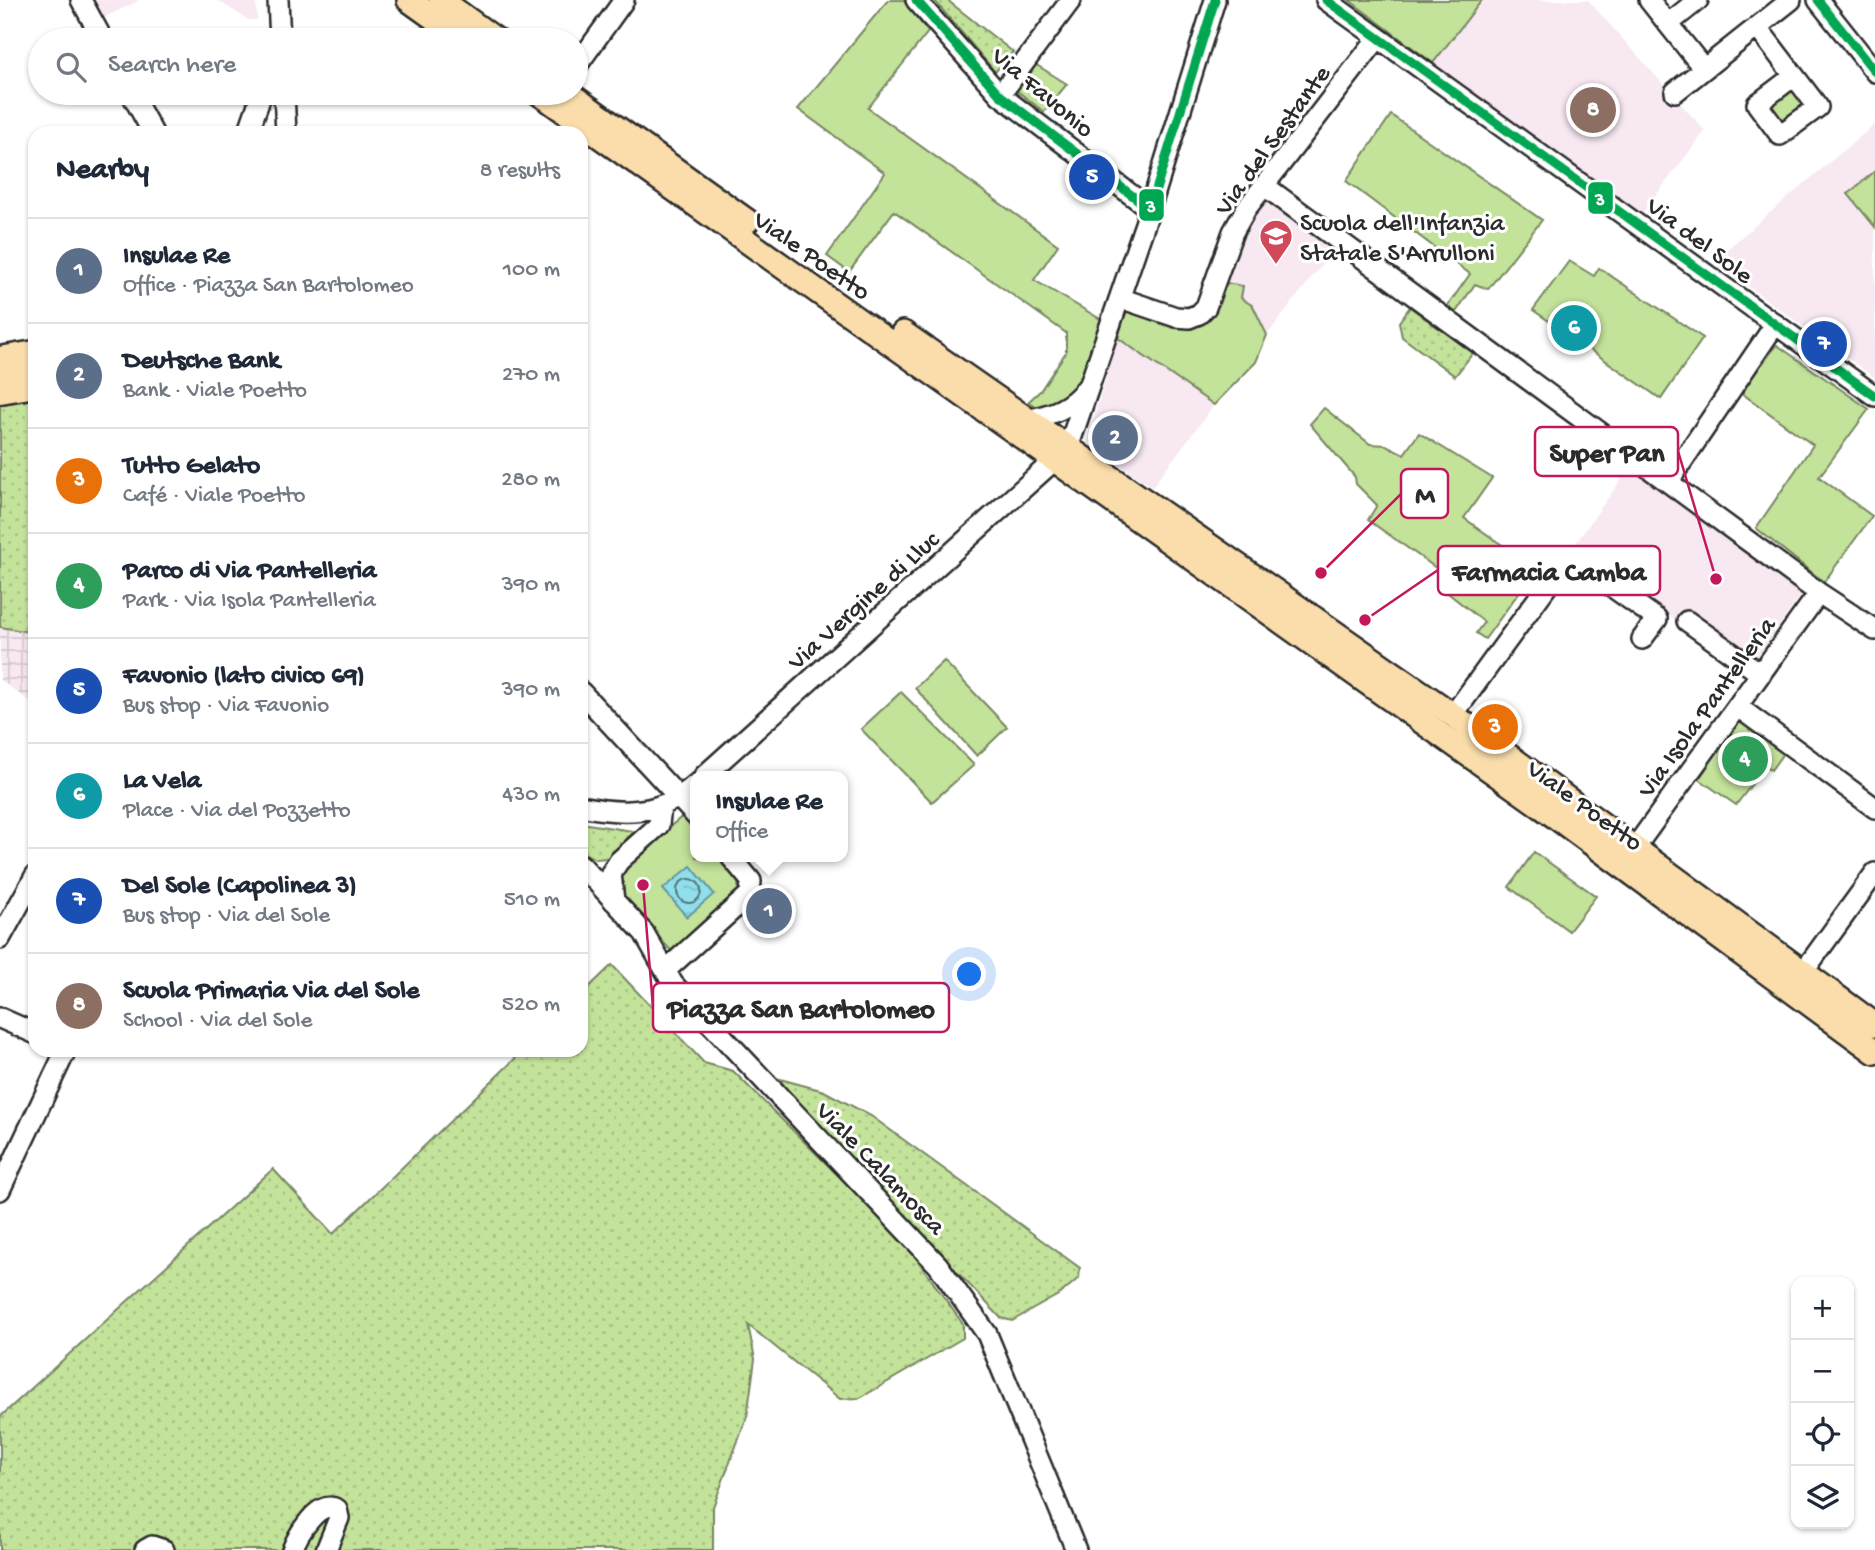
<!DOCTYPE html>
<html lang="en">
<head>
<meta charset="utf-8">
<style>
  :root { --surface:#fff; --page:#f2f2f3; --text:#1f2937; --muted:#747a83; --line:#e0e1e3; --accent:#d1495b }
  body { margin:0; font-family:"Gochi Hand",sans-serif; background:var(--page); color:var(--text) }
  .controls { position:absolute; right:21px; bottom:21px; display:grid; overflow:hidden; border-radius:14px; box-shadow:0 2px 5px #0004 }
  .controls button { width:63px; height:63px; display:grid; place-items:center; padding:0; border:0; border-bottom:2px solid var(--line); background:var(--surface); color:var(--text); font:35px sans-serif }
  .you { position:absolute; left:970px; top:975px; width:24px; height:24px; margin:-18px; border:5px solid #fff; border-radius:50%; background:#1a73e8; box-shadow:0 0 0 10px #1a73e833 }
  .badge { display:grid; place-items:center; width:46px; height:46px; border-radius:50%; background:var(--accent); color:#fff; font-size:23px; font-weight:700 }
  .pin { position:absolute; translate:-50% -50%; border:4px solid #fff; box-shadow:0 2px 7px #0006 }
  .popup { position:absolute; left:690px; top:771px; width:158px; height:91px; box-sizing:border-box; display:grid; place-content:center; border-radius:14px; background:var(--surface); filter:drop-shadow(0 2px 5px #0005); font-size:23px; white-space:nowrap; color:var(--muted) }
  .popup b { font-size:26px; color:var(--text) }
  .popup::after { content:''; position:absolute; left:50%; top:100%; margin-left:-14px; border:14px solid transparent; border-top-color:var(--surface) }
  .list { margin:0; padding:0; list-style:none }
  h2 { display:flex; justify-content:space-between; align-items:center; height:91px; margin:0; padding:0 28px; font-size:30px }
  h2 small { font-size:23px; font-weight:400; color:var(--muted) }
  .list li { display:grid; grid-template-columns:46px 1fr auto; gap:21px; align-items:center; box-sizing:border-box; height:105px; padding:0 28px; border-top:2px solid var(--line) }
  .list b { display:block; font-size:26px; white-space:nowrap }
  .list p { margin:0; font-size:23px; white-space:nowrap; color:var(--muted) }
  .list em { font-size:23px; font-style:normal; color:var(--muted) }
  .icon { flex:none; width:38px; height:38px; fill:none; stroke:currentColor; stroke-width:2; stroke-linecap:round; stroke-linejoin:round }
  .map { position:relative; flex:none; width:1875px; height:1550px; overflow:hidden }
  .search { position:absolute; background:var(--surface); box-shadow:0 2px 5px #0004; left:28px; top:28px; width:560px; height:77px; display:flex; align-items:center; gap:18px; box-sizing:border-box; padding:0 24px; border-radius:38px; color:var(--muted); font-size:26px }
  .panel { position:absolute; background:var(--surface); box-shadow:0 2px 5px #0004; left:28px; top:126px; width:560px; height:931px; border-radius:21px }
  .map>svg:first-child { display:block }
  .built { fill:#f7e8f2 }
  .industrial { fill:url(#industrial-grid) }
  .grass { fill:url(#grass-dots); stroke:#778662; stroke-width:2 }
  .park { fill:#c3e29a; stroke:#778662; stroke-width:2 }
  .water { fill:url(#water-ripples); stroke:#67979f; stroke-width:2 }
  .lines { fill:none; stroke-linecap:round; stroke-linejoin:round }
  .shore { stroke:#537378; stroke-width:2 }
  .minor-casing { stroke:#2b2b2b; stroke-width:24 }
  .major-casing { stroke:#2b2b2b; stroke-width:28 }
  .highway-casing { stroke:#2b2b2b; stroke-width:33 }
  .minor { stroke:#fff; stroke-width:19 }
  .major { stroke:#fbddab; stroke-width:23 }
  .highway { stroke:#fbddab; stroke-width:28 }
  .bus-1-casing { stroke:#fff; stroke-width:14 }
  .bus-1 { stroke:#00a651; stroke-width:9 }
  .labels { text-anchor:middle; stroke-width:6; stroke-linejoin:round; paint-order:stroke }
  .street-label { font-size:26px; fill:#2b2b2b; stroke:#fff }
  .poi-label { font-size:26px; fill:#2b2b2b; stroke:#fff; text-anchor:start }
  .leader { fill:none; stroke:#c2185b; stroke-width:2.5 }
  .callout-dot { fill:#c2185b; stroke:#fff; stroke-width:2.5 }
  .callout { fill:#fff; stroke:#c2185b; stroke-width:2.5 }
  .callout-label { font-size:28px; text-anchor:middle; font-weight:bold; fill:#2b2b2b }
  .line-badge { stroke:#fff; stroke-width:2.5 }
  .badge-label { font-size:19px; text-anchor:middle; font-weight:bold; fill:#fff }
</style>
</head>
<body>
<div class="map">
<svg width="1875" height="1550" viewBox="0 0 1875 1550">
  <defs>
    <pattern id="industrial-grid" width="8" height="8" patternUnits="userSpaceOnUse" patternTransform="scale(1.75)"><rect width="8" height="8" fill="#f7e8f2"/><path d="M0 4h8M4 0v8" fill="none" stroke="#d4c7d0"/></pattern>
    <pattern id="grass-dots" width="8" height="8" patternUnits="userSpaceOnUse" patternTransform="scale(1.75)"><rect width="8" height="8" fill="#c3e29a"/><path d="M2 2h.1M6 6h.1" fill="none" stroke="#a8c285" stroke-width="1.8" stroke-linecap="round"/></pattern>
    <pattern id="water-ripples" width="26" height="14" patternUnits="userSpaceOnUse" patternTransform="scale(1.75)"><rect width="26" height="14" fill="#8fdfec"/><path d="M2 4q2-2 4 0t4 0M15 11q2-2 4 0t4 0" fill="none" stroke="#7cc0cb"/></pattern>
  </defs>
  <rect width="100%" height="100%" fill="#fff"/>
  <filter id="ink" filterUnits="userSpaceOnUse"><feTurbulence type="fractalNoise" baseFrequency=".0143" numOctaves="2"/><feDisplacementMap in="SourceGraphic" scale="14" xChannelSelector="R" yChannelSelector="G"/><feConvolveMatrix kernelMatrix="1 2 1 2 8 2 1 2 1" color-interpolation-filters="sRGB"/></filter>
  <g filter="url(#ink)">
    <path class="built" d="M91,0h49l-39,19z
      M217,0h39l1,20h-9z
      M1482,0h106l117,131 -64,84 -208,-152z
      M1875,124v254l-162,-117z
      M1270,203l64,46 -67,86 -14,-29 -12,-8 2,-12 -17,-3 17,-53 21,-26z
      M1118,338l96,67 -62,82 -58,-40 -5,-13z
      M1631,466l174,123 -47,67 -11,-2 -59,-41 -12,7 -101,-76z"/>
    <path class="industrial" d="M0,627l35,6v72l-35,-25z"/>
    <path class="grass" d="M934,0h13l66,52 -18,20z
      M1410,307l63,46 -18,23 -53,-39 -3,-15z
      M35,397v236l-35,-6v-225z
      M581,823l51,8 2,1 -26,26 -13,1 -14,-8z
      M612,965l92,98 29,8 170,169 60,84v14l-103,60 -20,1 -92,-74 7,34 -8,58 -34,90v43h-713v-133l273,-248 60,65 191,-184h57v-55z
      M780,1079l44,12 47,25 209,152 -1,10 -19,16 -48,27 -11,-3 -204,-214z"/>
    <path class="park" d="M888,0h15l25,32 -60,76 190,137 -24,35 68,40 -3,17 -29,62 -29,10 -13,-7 12,-11 26,-39v-19l-172,-122 -45,61 -22,-16 58,-83 -87,-64z
      M1349,0h133l-49,63z
      M1035,64l32,20 -23,28 -28,-22z
      M1793,81l20,26 -31,24 -22,-27z
      M1391,115l151,105 -54,69 -13,-5 -23,34 -8,-7 26,-37 -124,-93z
      M1875,171v56l-27,-33z
      M1569,261l25,15 5,-8 104,70 -42,61 -128,-89z
      M1226,283l17,3 -2,12 12,8 14,29 -11,27 -42,43 -96,-67 9,-32 79,11z
      M1777,345l92,64 -50,68 53,39 -48,66 -68,-54 57,-83 -73,-53z
      M1324,408l46,36 16,1 18,9 15,-21 73,45 -28,40 72,51 -51,70 -9,-6 8,-11 -41,-33 7,-11 -82,-58 9,-15 -21,-21 -1,-7 -45,-53z
      M944,661l63,66 -30,29 -62,-68z
      M901,692l73,73 -42,37 -71,-73z
      M1740,717l46,32 -15,21 -6,-3 -29,38 -37,-26z
      M684,815l11,13 1,29h25c13,13 21,21 16,40l-64,56 -53,-59 -1,-25z
      M1534,852l62,44 -27,35 -60,-44z"/>
    <path class="water" d="M691,866l23,28 -27,23 -24,-28z"/>
    <g class="lines">
      <path class="shore" d="M677 891a12 12 0 1 1 24 0a12 12 0 1 1-24 0Z"/>
      <defs>
        <path id="minor" d="M81,0l22,40
          M278,0l2,40
          M916,0l84,95 150,114
          M1326,0l549,396
          M1649,0l19,24
          M1698,0l-30,24 36,45
          M1818,0l57,72
          M1757,27l61,80 -38,28 -23,-31 37,-28
          M576,67l48,-67
          M1675,92l116,-92
          M131,93l22,40
          M284,93l2,40
          M1000,95l71,-95
          M248,133l14,-40
          M1266,187l553,406 56,37
          M1120,298l56,19 13,1 10,-4 7,-7 27,-75 13,-23 131,-170
          M1027,420c26,-6 43,-11 60,-33
          M1669,481l105,-155
          M1687,621l74,53
          M581,692l115,124
          M1738,707l137,101
          M1453,715l116,-159 88,63 -15,20
          M704,776l364,-328 82,-239 65,-209
          M581,806c43,9 81,9 115,-22
          M1634,849l185,-256
          M581,865l63,68 29,51 265,281 49,69 89,216
          M614,901l-3,-28 8,-12 40,-36 2,-19
          M0,939l35,-63
          M666,970l84,-76 1,-13 -20,-24
          M1804,971l71,-98
          M0,1018l34,15
          M0,1190l66,-140
          M145,1550l7,-4 12,4
          M292,1550c6,-15 26,-51 45,-41l2,9 -13,32"/>
        <path id="major" d="M409,0l56,40
          M441,0l55,40
          M539,93l1006,716 330,243
          M568,93l179,128
          M903,333l550,382 422,310"/>
        <path id="highway" d="M0,361l35,-6
          M0,389l35,-6"/>
      </defs>
      <use href="#minor" class="minor-casing"/>
      <use href="#major" class="major-casing"/>
      <use href="#highway" class="highway-casing"/>
      <use href="#minor" class="minor"/>
      <use href="#major" class="major"/>
      <use href="#highway" class="highway"/>
      <defs>
        <path id="bus-1" d="M916,0l84,95 150,114 65,-209
          M1326,0l549,396
          M1818,0l57,72"/>
      </defs>
      <use href="#bus-1" class="bus-1-casing"/>
      <use href="#bus-1" class="bus-1"/>
    </g>
  </g>
  <defs>
    <symbol id="school-pin" viewBox="-11 -11 22 30"><path d="M0 17L-7.5 6A9.5 9.5 0 1 1 7.5 6Z" fill="#d1495b" stroke="#fff"/><path d="M0-5L7-2L0 1L-7-2ZM-4 1L0 2.5L4 1V4Q0 6-4 4Z" fill="#fff"/></symbol>
  </defs>
  <g fill-rule="evenodd">
    <use href="#school-pin" x="1257" y="217" width="38" height="52"/>
  </g>
  <g class="labels">
    <g class="street-label">
      <text transform="translate(1044 91) rotate(40)" y="9">Via Favonio</text>
      <text transform="translate(1271 139) rotate(-54)" y="9">Via del Sestante</text>
      <text transform="translate(1701 239) rotate(37)" y="9">Via del Sole</text>
      <text transform="translate(813 254) rotate(35)" y="9">Viale Poetto</text>
      <text transform="translate(862 599) rotate(-42)" y="9">Via Vergine di Lluc</text>
      <text transform="translate(1705 706) rotate(-54)" y="9">Via Isola Pantelleria</text>
      <text transform="translate(1586 804) rotate(36)" y="9">Viale Poetto</text>
      <text transform="translate(882 1167) rotate(46)" y="9">Viale Calamosca</text>
    </g>
    <g class="poi-label">
      <text x="1300" y="230">Scuola dell'Infanzia<tspan x="1300" dy="30">Statale S'Arrulloni</tspan></text>
    </g>
  </g>
  <path class="leader" d="M1716 579L1678 451M1321 573L1401 494M1365 620L1438 570M643 885L653 1007"/>
  <g class="callout-dot">
    <circle cx="1716" cy="579" r="7"/>
    <circle cx="1321" cy="573" r="7"/>
    <circle cx="1365" cy="620" r="7"/>
    <circle cx="643" cy="885" r="7"/>
  </g>
  <g class="callout">
    <rect x="1535" y="427" width="143" height="49" rx="7"/>
    <rect x="1401" y="469" width="47" height="49" rx="7"/>
    <rect x="1438" y="546" width="222" height="49" rx="7"/>
    <rect x="653" y="983" width="296" height="49" rx="7"/>
  </g>
  <g class="callout-label">
    <text x="1607" y="461">Super Pan</text>
    <text x="1425" y="503">M</text>
    <text x="1549" y="580">Farmacia Camba</text>
    <text x="801" y="1017">Piazza San Bartolomeo</text>
  </g>
  <g class="line-badge">
    <rect x="1587" y="181" width="27" height="34" rx="7" fill="#00a651"/>
    <rect x="1138" y="188" width="27" height="34" rx="7" fill="#00a651"/>
  </g>
  <g class="badge-label">
    <text x="1600" y="205">3</text>
    <text x="1151" y="212">3</text>
  </g>
</svg>
<div class="controls">
<button>+</button>
<button>−</button>
<button><svg class="icon" aria-label="locate" viewBox="0 0 24 24"><circle cx="12" cy="12" r="6"/><path d="M12 2v4M12 18v4M2 12h4M18 12h4"/></svg></button>
<button><svg class="icon" aria-label="layers" viewBox="0 0 24 24"><path d="M12 4l9 5-9 5-9-5zM3 14l9 5 9-5"/></svg></button>
</div>
<div class="you"></div>
<div class="pin badge" style="left:769px;top:911px;background:#5c6f8a">1</div>
<div class="popup"><b>Insulae Re</b>Office</div>
<div class="pin badge" style="left:1115px;top:438px;background:#5c6f8a">2</div>
<div class="pin badge" style="left:1495px;top:727px;background:#e8710a">3</div>
<div class="pin badge" style="left:1745px;top:759px;background:#2e9e5b">4</div>
<div class="pin badge" style="left:1092px;top:177px;background:#1a4fb4">5</div>
<div class="pin badge" style="left:1574px;top:328px;background:#0f9aa8">6</div>
<div class="pin badge" style="left:1824px;top:344px;background:#1a4fb4">7</div>
<div class="pin badge" style="left:1593px;top:110px;background:#8d6e63">8</div>
<div class="search"><svg class="icon" aria-label="search" viewBox="0 0 24 24"><circle cx="10" cy="10" r="6"/><path d="M15 15l6 6"/></svg>Search here</div>
<section class="panel">
<h2>Nearby<small>8 results</small></h2>
<ul class="list">
<li><span class="badge" style="background:#5c6f8a">1</span><div><b>Insulae Re</b><p>Office · Piazza San Bartolomeo</p></div><em>100 m</em></li>
<li><span class="badge" style="background:#5c6f8a">2</span><div><b>Deutsche Bank</b><p>Bank · Viale Poetto</p></div><em>270 m</em></li>
<li><span class="badge" style="background:#e8710a">3</span><div><b>Tutto Gelato</b><p>Café · Viale Poetto</p></div><em>280 m</em></li>
<li><span class="badge" style="background:#2e9e5b">4</span><div><b>Parco di Via Pantelleria</b><p>Park · Via Isola Pantelleria</p></div><em>390 m</em></li>
<li><span class="badge" style="background:#1a4fb4">5</span><div><b>Favonio (lato civico 69)</b><p>Bus stop · Via Favonio</p></div><em>390 m</em></li>
<li><span class="badge" style="background:#0f9aa8">6</span><div><b>La Vela</b><p>Place · Via del Pozzetto</p></div><em>430 m</em></li>
<li><span class="badge" style="background:#1a4fb4">7</span><div><b>Del Sole (Capolinea 3)</b><p>Bus stop · Via del Sole</p></div><em>510 m</em></li>
<li><span class="badge" style="background:#8d6e63">8</span><div><b>Scuola Primaria Via del Sole</b><p>School · Via del Sole</p></div><em>520 m</em></li>
</ul>
</section>
</div>
</body>
</html>
